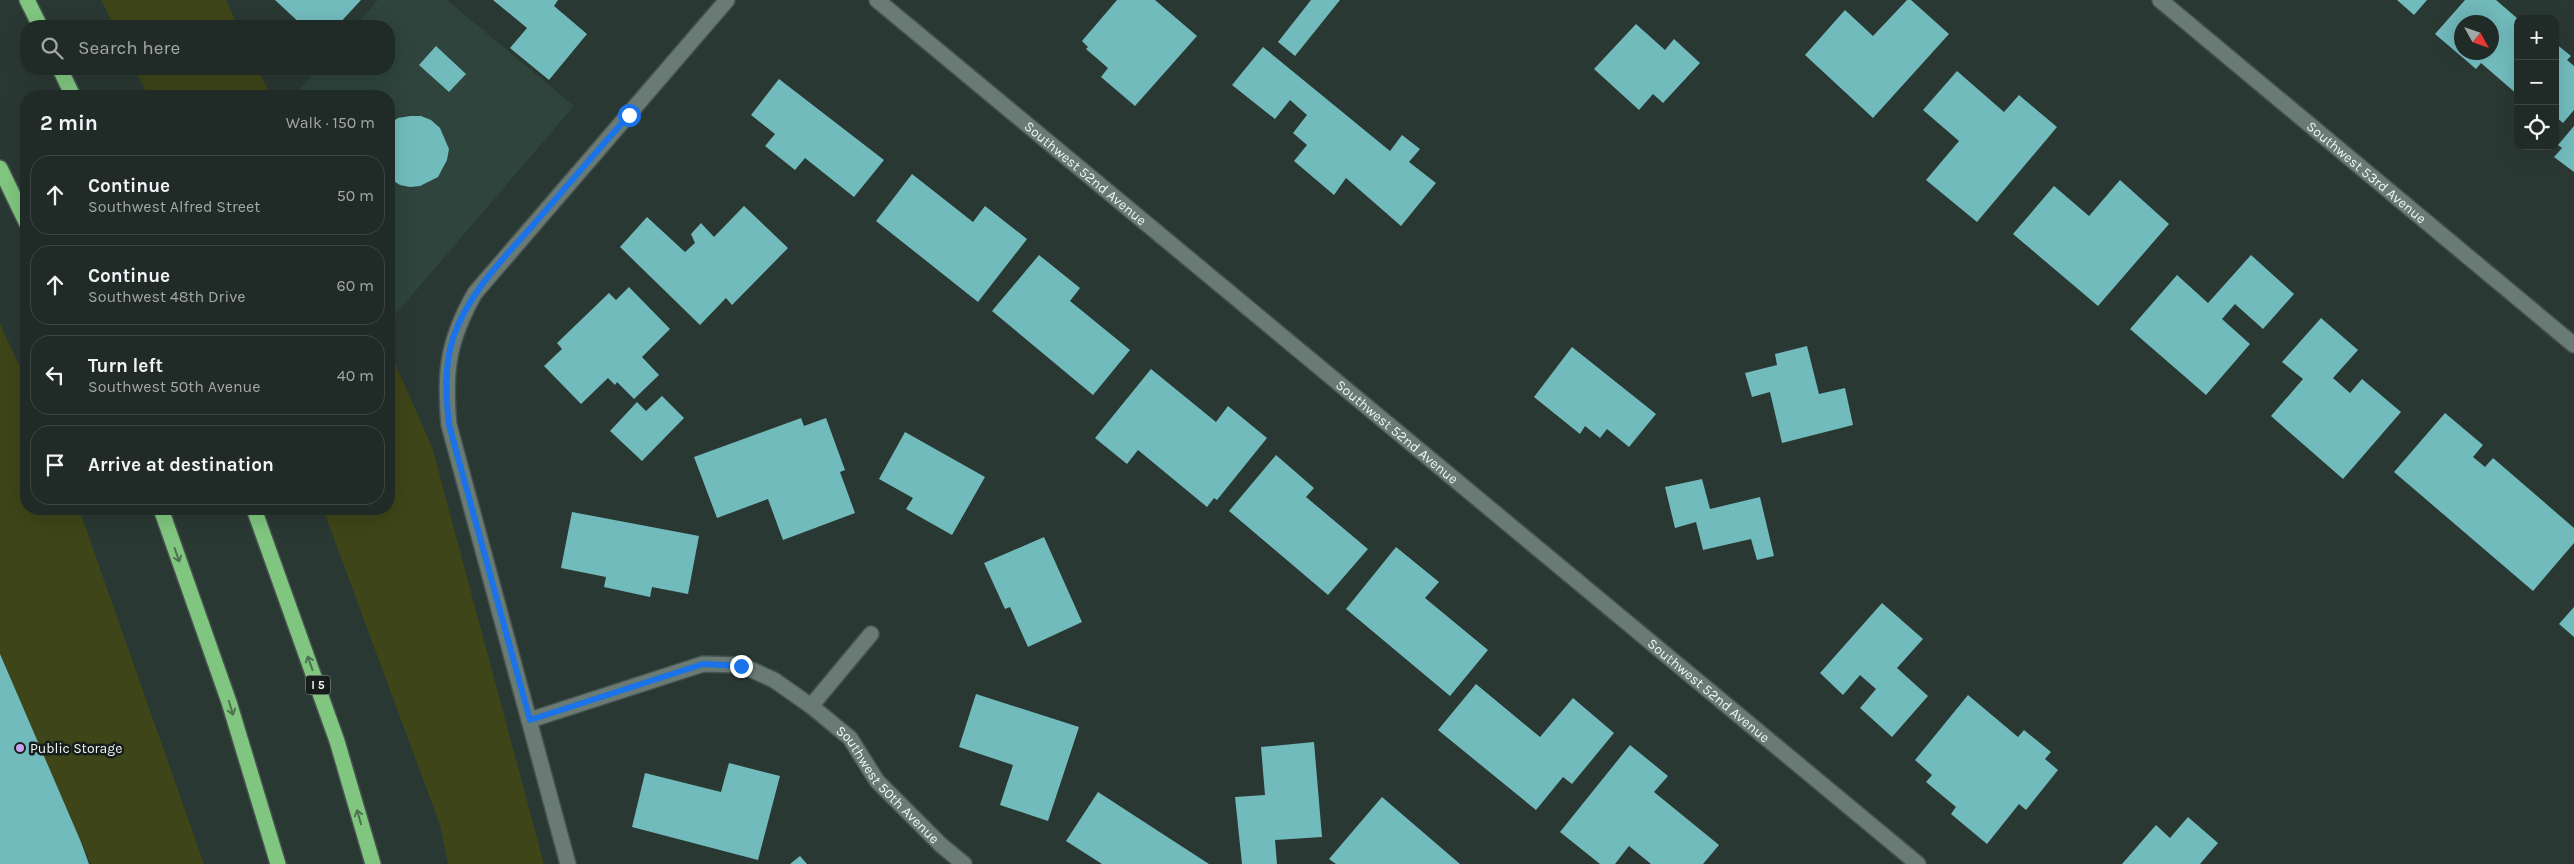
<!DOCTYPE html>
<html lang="en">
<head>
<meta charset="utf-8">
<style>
  :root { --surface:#202a26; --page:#28322e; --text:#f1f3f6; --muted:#a2a7a7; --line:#3d4643 }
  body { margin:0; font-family:Karla,sans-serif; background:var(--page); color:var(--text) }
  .controls { position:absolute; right:15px; top:15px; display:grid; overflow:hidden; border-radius:10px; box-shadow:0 5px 20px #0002 }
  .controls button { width:45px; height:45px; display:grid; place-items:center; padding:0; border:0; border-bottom:1px solid var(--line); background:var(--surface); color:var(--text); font:25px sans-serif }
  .compass { position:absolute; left:2454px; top:15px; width:45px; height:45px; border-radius:50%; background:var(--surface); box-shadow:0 5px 20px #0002; rotate:130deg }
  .stop { position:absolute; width:15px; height:15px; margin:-11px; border:4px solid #1a73e8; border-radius:50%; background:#fff }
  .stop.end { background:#1a73e8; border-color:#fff; box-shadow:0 1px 5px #0008 }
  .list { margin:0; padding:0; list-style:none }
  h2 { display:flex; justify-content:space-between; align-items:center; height:65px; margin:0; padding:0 20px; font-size:21px }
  h2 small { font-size:16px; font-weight:400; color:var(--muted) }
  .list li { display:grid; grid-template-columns:32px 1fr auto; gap:15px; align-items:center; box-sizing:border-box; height:80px; margin:0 10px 10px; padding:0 10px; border:1px solid var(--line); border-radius:20px }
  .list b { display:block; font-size:19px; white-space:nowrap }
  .list p { margin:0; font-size:16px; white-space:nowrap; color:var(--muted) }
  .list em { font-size:16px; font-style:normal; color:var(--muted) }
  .icon { flex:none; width:28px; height:28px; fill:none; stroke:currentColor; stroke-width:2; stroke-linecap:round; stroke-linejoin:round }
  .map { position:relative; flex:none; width:2574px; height:864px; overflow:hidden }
  .search { position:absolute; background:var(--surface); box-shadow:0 5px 20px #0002; left:20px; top:20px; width:375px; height:55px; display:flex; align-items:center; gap:12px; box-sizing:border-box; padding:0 18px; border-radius:20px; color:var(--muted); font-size:19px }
  .panel { position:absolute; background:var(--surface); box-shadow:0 5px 20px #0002; left:20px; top:90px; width:375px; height:425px; border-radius:20px }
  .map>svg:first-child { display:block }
  .built { fill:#2e443c }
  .green { fill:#3e4518 }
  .building { fill:#72bbbd; fill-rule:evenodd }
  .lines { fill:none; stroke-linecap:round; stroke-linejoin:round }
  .minor-casing { stroke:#47534f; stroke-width:18 }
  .highway-casing { stroke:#47534f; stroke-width:18 }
  .minor { stroke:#6a7a74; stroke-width:15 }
  .highway { stroke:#81c680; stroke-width:15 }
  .oneway { stroke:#4c724e }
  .route { stroke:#1a73e8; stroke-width:6 }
  .poi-dot { fill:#c8a5ee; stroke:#171d1b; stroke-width:2 }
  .labels { text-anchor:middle; stroke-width:5; stroke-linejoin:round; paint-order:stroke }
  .shield { fill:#171d1b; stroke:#aeb6b2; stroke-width:1 }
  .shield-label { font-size:12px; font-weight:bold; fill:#eef7f3 }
  .street-label { font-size:14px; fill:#eef7f3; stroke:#171d1b }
  .poi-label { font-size:14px; fill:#eef7f3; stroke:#171d1b; text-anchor:start }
</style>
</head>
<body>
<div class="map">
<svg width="2574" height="864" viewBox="0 0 2574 864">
  <rect width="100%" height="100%" fill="#2a3833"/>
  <path class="built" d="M378,0h69l127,106 -185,216v-226h-95l24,-27h71v-43h-34z"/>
  <path class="green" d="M101,0h125l12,26h-124z
    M135,69h123l13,27h-123z
    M0,324l26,56v129h53l125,355h-113l-91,-206z
    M389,350l43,97 112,417h-96l-8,-39 -117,-316h66z"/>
  <path class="building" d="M275,0h86l-24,26h-34z
    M493,0h65l-4,6 33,28 -38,46 -39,-32 17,-20z
    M1117,0h38l42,36 -62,70 -34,-29 7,-9 -22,-19 2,-2 -6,-6z
    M1311,0h29l-45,56 -17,-14z
    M1907,0h4l38,34 -76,84 -68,-63 40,-45 28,26z
    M2397,0h30l-13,15z
    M2465,0h31l22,19v76l-37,-32 -5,6 -41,-35zM2462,22h30v30h-30z
    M1636,24l29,26 9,-11 26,24 -37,40 -10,-9 -14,16 -45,-41z
    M2555,43l16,13 -4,4 7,6v44l-11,13 -8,-7z
    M436,46l30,28 -17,18 -30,-27z
    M1263,47l127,104 12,-16 18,14 -11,13 27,21 -35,43 -55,-48 -12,17 -40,-34 13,-16 -14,-12 14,-18 -17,-15 -15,19 -43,-34z
    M1957,71l47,41 15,-17 38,32 -80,95 -51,-42 33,-39 -36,-31z
    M779,79l105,81 -30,37 -49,-39 -10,12 -30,-24 10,-12 -24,-19z
    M410,116h11l10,4 9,8 9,21 -2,11 -9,17 -18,9 -10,1 -10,-2 -11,-7v-54l9,-6z
    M2574,126v46l-20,-15 8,-9 -4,-3z
    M912,174l61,48 12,-16 42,33 -49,63 -102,-81z
    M2120,180l49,44 -71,82 -85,-72 41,-48 35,30z
    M744,206l44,42 -56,57 -6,-7 -26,27 -80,-78 27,-30 38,35 10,-9 -4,-9 10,-11 13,14z
    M1039,255l41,33 -10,13 60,49 -37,45 -101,-84z
    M2251,255l43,39 -31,35 -28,-25 -13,15 28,25 -44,51 -76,-66 47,-54 31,28z
    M629,287l41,42 -28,28 17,18 -25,24 -17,-17 -2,3 -7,-7 -27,26 -37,-38 18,-17 -5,-6 52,-50 7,7z
    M2321,318l37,32 -25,28 17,15 12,-14 39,33 -58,67 -72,-63 32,-37 -21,-17z
    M1807,346l12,48 26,-6 8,37 -71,18 -12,-51 -18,5 -7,-24 32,-8 -2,-11z
    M1572,347l84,67 -27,33 -22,-18 -7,9 -15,-12 -5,8 -46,-37z
    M1151,369l65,53 12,-16 39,32 -50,62 -3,-2 -7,9 -69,-57 -11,14 -32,-26z
    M662,396l22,22 -42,43 -32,-30 27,-29 9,9z
    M2445,413l38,32 -10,12 12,10 8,-9 81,70v15l-41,48 -139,-119z
    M801,418l3,8 22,-8 19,52 -5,2 15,41 -72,27 -15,-41 -51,19 -23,-61z
    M905,432l80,45 -33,58 -46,-26 7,-11 -34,-19z
    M1276,455l38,33 -8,9 62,52 -40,46 -99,-84z
    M1702,479l8,30 50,-12 14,59 -17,4 -6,-21 -48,11 -7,-28 -21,6 -10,-41z
    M572,512l127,24 -11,58 -36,-7 -2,10 -46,-10 2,-10 -45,-9z
    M1044,537l38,85 -54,25 -18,-40 -5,2 -21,-46z
    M1396,547l43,35 -14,16 63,52 -38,46 -104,-87z
    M1882,603l41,36 -26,29 31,28 -36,41 -32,-29 16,-19 -16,-14 -17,20 -23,-22z
    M2574,607v30l-15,-13z
    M0,654l81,188 8,22h-89z
    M1476,684l64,53 33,-39 41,35 -42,51 -9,-7 -27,33 -98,-80z
    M976,694l103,33 -31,94 -48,-16 13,-40 -54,-18z
    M1968,695l50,42 6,-7 27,22 -6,7 13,11 -32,40 -7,-6 -32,40 -36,-30 5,-7 -30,-25 6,-7 -17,-15z
    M1314,742l8,95 -47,3 2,24h-35l-7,-67 30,-2 -4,-48z
    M1630,745l38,31 -14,16 65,53 -16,19h-52l-22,-18 -14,18h-15l-40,-32z
    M729,763l51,13 -22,84 -126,-33 13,-54 76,19z
    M1098,792l111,72h-107l-36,-23z
    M1382,797l78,67h-124l-7,-5z
    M2188,817l30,26 -18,21h-78l34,-39 14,13z
    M800,856l7,8h-17z"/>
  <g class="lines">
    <defs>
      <g id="minor">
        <path id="s1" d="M877,0l1041,864"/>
        <path id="s2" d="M2160,0l414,345"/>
        <path d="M811,706l60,-72"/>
        <path id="s3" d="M530,720l173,-56 38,1 33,15 37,26 39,32 27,43 64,64 23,19"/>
        <path d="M568,864l-119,-439c-5,-53 -1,-85 26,-132l252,-293"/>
      </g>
      <path id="highway" d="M27,0l13,26
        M60,69l13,27
        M0,168l26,54
        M161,509l68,193 49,162
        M254,509l83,232 36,123"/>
    </defs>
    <use href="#minor" class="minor-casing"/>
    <use href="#highway" class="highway-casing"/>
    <use href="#minor" class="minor"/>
    <use href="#highway" class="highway"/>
  </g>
  <defs><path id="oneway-shaft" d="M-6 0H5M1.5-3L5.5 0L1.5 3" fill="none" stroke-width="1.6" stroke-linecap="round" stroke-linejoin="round" transform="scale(1.25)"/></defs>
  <g class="oneway">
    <use href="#oneway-shaft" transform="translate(177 555) rotate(71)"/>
    <use href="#oneway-shaft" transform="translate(310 663) rotate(-110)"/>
    <use href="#oneway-shaft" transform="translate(231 708) rotate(73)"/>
    <use href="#oneway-shaft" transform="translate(359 817) rotate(-106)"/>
  </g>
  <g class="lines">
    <path class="route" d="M629,115c-32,36 -63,72 -95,109 -31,35 -66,69 -81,114 -9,28 -7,58 -4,87l81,295 173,-56 38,2"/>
  </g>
  <circle class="poi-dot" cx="20" cy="748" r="5"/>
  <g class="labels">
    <rect class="shield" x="305.5" y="675.5" width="25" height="19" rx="4"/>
    <g class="shield-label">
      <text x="318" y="689">I 5</text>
    </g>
    <g class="street-label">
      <text dy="5" stroke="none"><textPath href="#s2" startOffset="269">Southwest 53rd Avenue</textPath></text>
      <text dy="5" stroke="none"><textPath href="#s1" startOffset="271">Southwest 52nd Avenue</textPath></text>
      <text dy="5" stroke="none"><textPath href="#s1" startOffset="676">Southwest 52nd Avenue</textPath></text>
      <text dy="5" stroke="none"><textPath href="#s1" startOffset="1081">Southwest 52nd Avenue</textPath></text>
      <text dy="5" stroke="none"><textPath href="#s3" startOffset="412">Southwest 50th Avenue</textPath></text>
    </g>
    <g class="poi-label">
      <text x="30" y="753">Public Storage</text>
    </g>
  </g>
</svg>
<div class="controls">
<button>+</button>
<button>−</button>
<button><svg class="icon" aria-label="locate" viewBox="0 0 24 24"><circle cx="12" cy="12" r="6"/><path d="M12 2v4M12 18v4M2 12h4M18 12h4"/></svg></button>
</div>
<svg class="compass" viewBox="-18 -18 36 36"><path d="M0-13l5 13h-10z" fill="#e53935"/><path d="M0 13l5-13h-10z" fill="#a2a7a7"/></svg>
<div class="stop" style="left:629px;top:115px"></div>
<div class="stop end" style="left:741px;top:666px"></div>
<div class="search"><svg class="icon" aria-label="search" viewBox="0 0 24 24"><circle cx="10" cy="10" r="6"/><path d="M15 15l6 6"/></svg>Search here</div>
<section class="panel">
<h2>2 min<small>Walk · 150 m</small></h2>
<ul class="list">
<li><svg class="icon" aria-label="ahead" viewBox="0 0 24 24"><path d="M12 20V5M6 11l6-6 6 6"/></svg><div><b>Continue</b><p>Southwest Alfred Street</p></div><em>50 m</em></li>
<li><svg class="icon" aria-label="ahead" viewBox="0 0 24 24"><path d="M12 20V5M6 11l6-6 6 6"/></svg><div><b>Continue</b><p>Southwest 48th Drive</p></div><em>60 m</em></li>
<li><svg class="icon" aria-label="left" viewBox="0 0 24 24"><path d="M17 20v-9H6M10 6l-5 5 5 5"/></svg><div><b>Turn left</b><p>Southwest 50th Avenue</p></div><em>40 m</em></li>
<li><svg class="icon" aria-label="arrive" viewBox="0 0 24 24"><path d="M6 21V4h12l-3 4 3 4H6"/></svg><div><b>Arrive at destination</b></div></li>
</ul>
</section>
</div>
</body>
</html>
